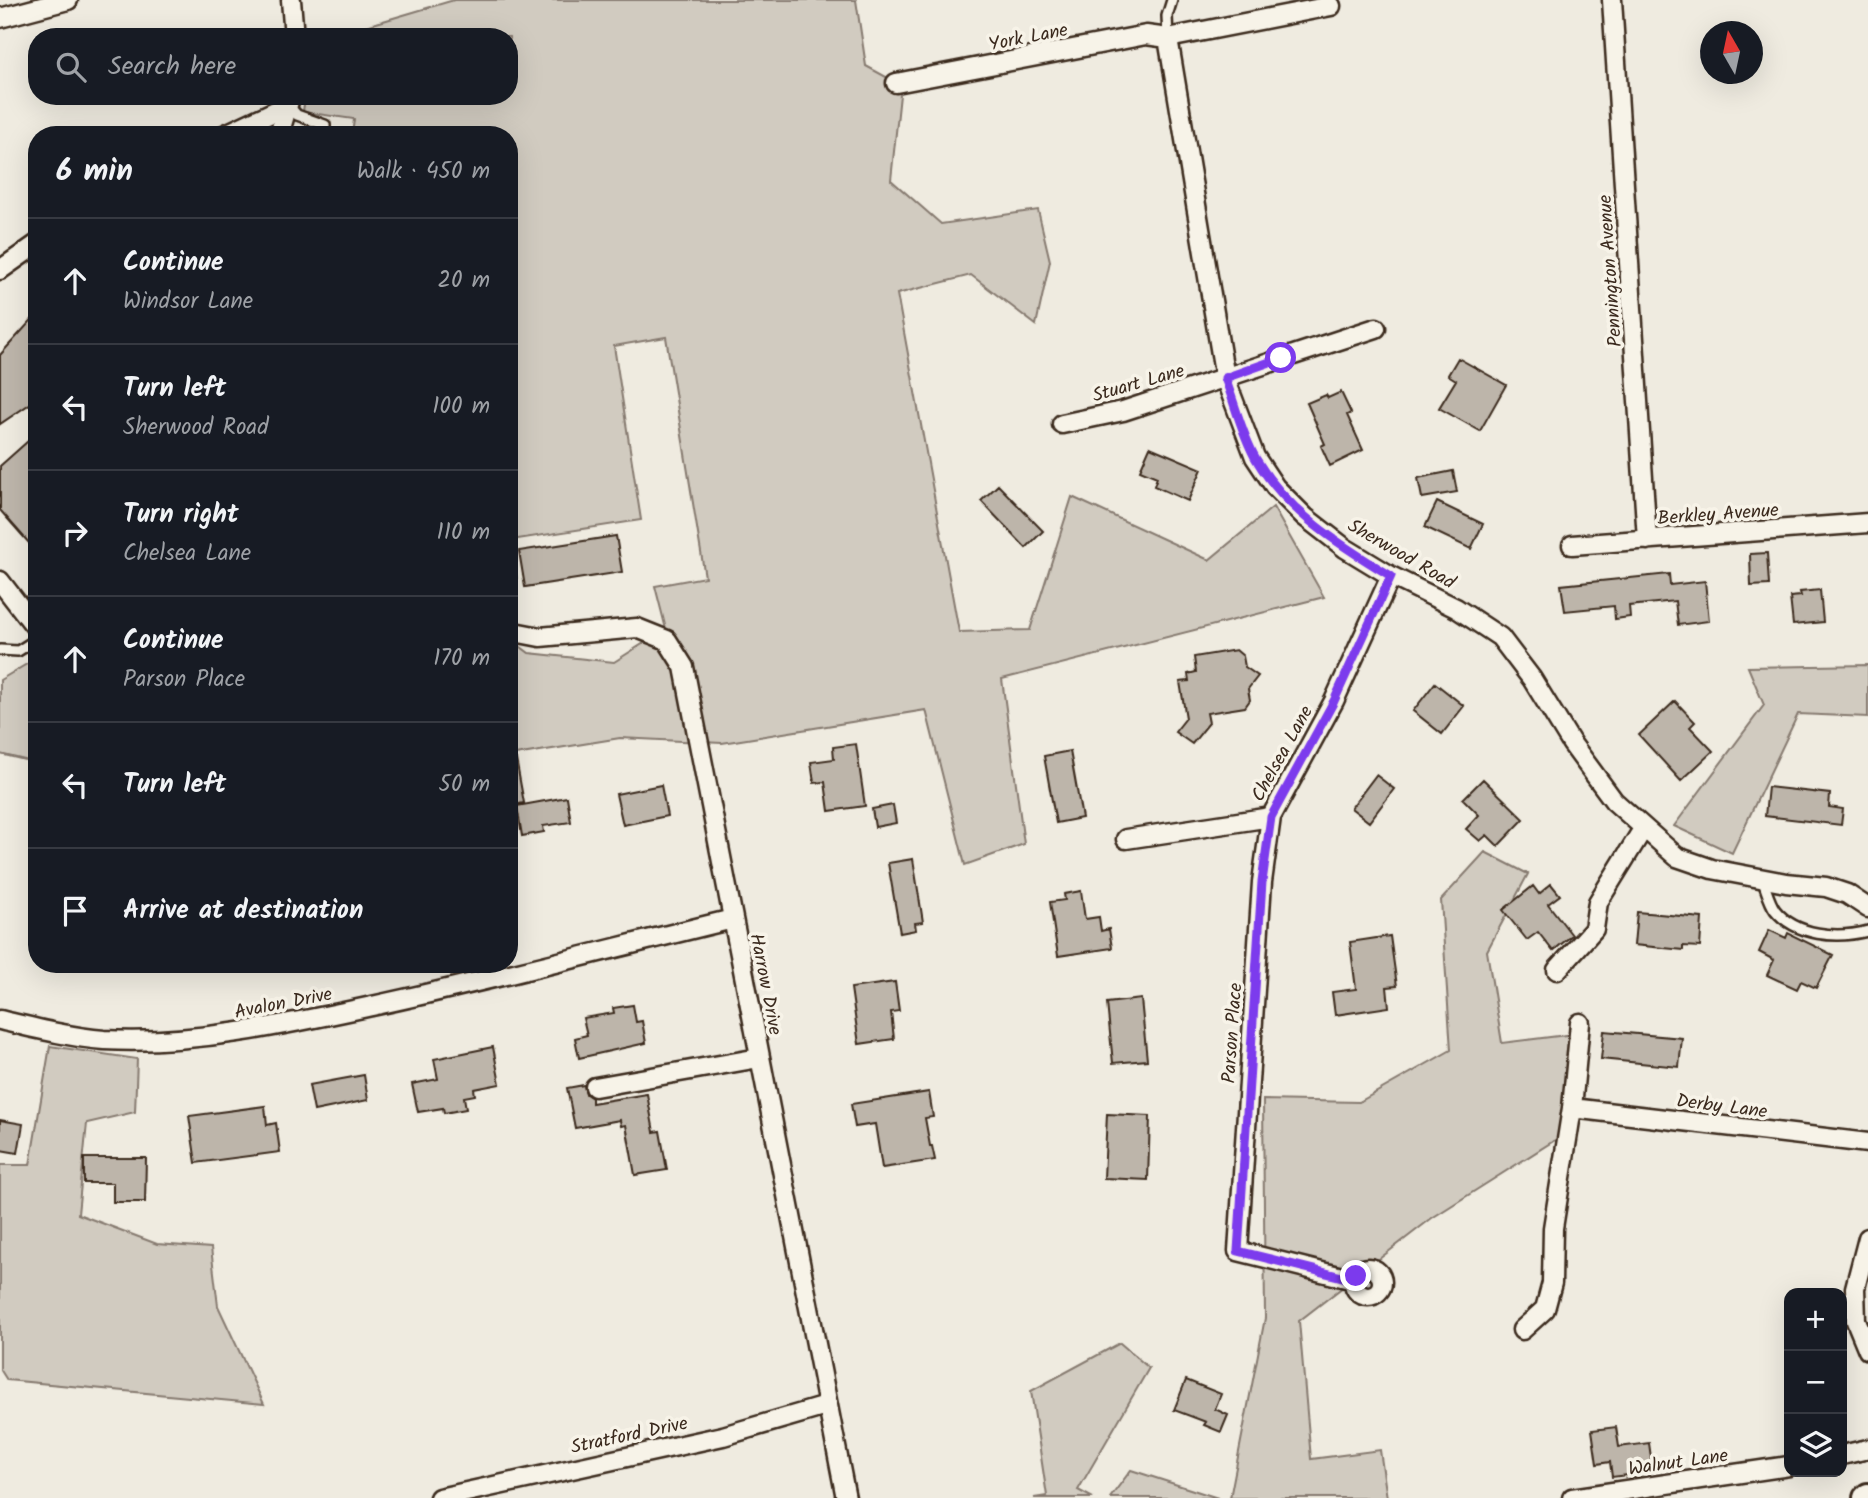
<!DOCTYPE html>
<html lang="en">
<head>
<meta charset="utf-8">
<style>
  :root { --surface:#171b24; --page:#20242c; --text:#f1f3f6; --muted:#9ea1a6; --line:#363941 }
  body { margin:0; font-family:Kalam,sans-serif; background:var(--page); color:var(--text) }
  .controls { position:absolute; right:21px; bottom:21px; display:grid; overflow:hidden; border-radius:14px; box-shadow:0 7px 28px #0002 }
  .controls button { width:63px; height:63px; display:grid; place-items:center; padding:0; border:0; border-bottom:2px solid var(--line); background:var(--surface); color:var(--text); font:35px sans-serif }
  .compass { position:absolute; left:1700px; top:21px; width:63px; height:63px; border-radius:50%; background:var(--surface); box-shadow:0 7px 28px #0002; rotate:351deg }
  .stop { position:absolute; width:21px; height:21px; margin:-16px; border:5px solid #7c3aed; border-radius:50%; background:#fff }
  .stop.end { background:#7c3aed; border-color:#fff; box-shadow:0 2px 7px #0008 }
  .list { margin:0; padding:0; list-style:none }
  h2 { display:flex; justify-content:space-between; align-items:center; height:91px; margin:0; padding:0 28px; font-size:30px }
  h2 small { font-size:23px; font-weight:400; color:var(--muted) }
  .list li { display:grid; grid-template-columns:46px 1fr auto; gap:21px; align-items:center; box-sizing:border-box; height:126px; padding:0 28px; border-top:2px solid var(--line) }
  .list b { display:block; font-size:26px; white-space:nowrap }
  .list p { margin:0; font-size:23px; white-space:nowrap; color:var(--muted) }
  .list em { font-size:23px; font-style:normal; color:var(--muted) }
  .icon { flex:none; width:38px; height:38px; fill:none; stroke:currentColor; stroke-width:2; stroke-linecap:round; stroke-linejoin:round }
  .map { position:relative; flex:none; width:1868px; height:1498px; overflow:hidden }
  .search { position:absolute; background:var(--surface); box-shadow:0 7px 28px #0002; left:28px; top:28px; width:490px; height:77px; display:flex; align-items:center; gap:18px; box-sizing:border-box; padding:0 24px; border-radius:28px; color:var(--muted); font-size:26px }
  .panel { position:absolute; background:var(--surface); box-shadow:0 7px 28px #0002; left:28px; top:126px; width:490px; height:847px; border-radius:28px }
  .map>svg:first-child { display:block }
  .green { fill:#d1cbc0; stroke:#867a6f; stroke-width:2 }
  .building { fill:#bdb5aa; stroke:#3b2a1e; stroke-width:2 }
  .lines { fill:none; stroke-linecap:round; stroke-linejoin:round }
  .lane-casing { stroke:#3b2a1e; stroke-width:14 }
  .street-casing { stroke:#3b2a1e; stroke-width:23 }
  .secondary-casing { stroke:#3b2a1e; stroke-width:30 }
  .lane { stroke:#f7f3e8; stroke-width:9 }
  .street { stroke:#f7f3e8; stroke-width:18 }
  .secondary { stroke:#f7f3e8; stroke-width:24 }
  .route { stroke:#7c3aed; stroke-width:9 }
  .labels { text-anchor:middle; stroke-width:7; stroke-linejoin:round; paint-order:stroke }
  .street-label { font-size:19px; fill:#3b2a1e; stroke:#f7f3e8 }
</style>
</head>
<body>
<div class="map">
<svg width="1868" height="1498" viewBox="0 0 1868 1498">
  <rect width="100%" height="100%" fill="#efebe0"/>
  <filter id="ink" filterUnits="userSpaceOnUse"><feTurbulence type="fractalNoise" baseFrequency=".0143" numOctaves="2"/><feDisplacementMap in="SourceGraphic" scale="14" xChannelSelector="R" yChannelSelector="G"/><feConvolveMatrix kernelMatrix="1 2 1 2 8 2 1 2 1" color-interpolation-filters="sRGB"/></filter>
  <g filter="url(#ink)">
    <path class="green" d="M454,0h402l10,66 35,19 -10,95 50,44 97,-14 12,51 -14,64 -65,-50 -74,19 62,338 71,-2 42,-133 137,63 64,-53 51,90 -322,82 22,165 -59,21 -39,-155 -204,33 -102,-5 -111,18v-118l20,15 85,9 52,-33 -11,-43 50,-9 -39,-240 -52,9 27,174 -130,20 6,41 -8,2v-448h-157l2,-16 -51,-7 2,-16h204v-59h-180z
      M37,658v105l-37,-9v-74z
      M1868,665v52l-70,-3 -66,139 -58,-27 90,-121 -16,-38z
      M1485,852l43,22 -41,77 15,92 81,-10 -9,95 -142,90 -133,103 12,138 69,-9 7,48h-157l35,-180 -2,-218 96,2 92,-52 -10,-150z
      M50,1046l87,13 -2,53 -48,11 -9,91 79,30 54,4 7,58 46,98 -257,-24 -7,-11v-204h30z
      M1120,1343l29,25 -71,122 15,8h-59l13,-2 -16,-105z
      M1131,1470l87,28h-108z"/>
    <path class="building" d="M37,314v85l-37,25v-69z
      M1458,358l48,27 -26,46 -41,-23 17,-28 -8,-5z
      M1341,392l10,21 -4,2 16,35 -33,16 -9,-20 4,-2 -18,-41 19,-8 2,3z
      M37,433v119l-37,-42v-44z
      M1150,447l52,22 -14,32 -34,-15 3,-9 -17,-7z
      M1453,471l4,21 -35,6 -4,-20z
      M998,485l45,46 -17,17 -45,-47z
      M1437,502l46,22 -12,25 -46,-22z
      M616,536l6,36 -97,15 -6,-36z
      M1767,553l2,32 -18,1 -1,-32z
      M1669,574l1,11 35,-4 4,40 -31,4 -3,-24 -46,5 1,11 -15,2 -1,-13 -49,5 -4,-26z
      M1820,590l3,32 -30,3 -3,-28 11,-1 -1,-4z
      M1236,650l7,6 2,11 13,9 -10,13 2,11 -5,7 -38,6 2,10 -17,21 -17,-12 11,-14 -6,-36 9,-1 -1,-7 8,-2 -2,-15z
      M1435,683l29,23 -22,28 -29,-23z
      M1675,701l20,21 -5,5 23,24 -32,30 -42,-46z
      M856,744l9,62 -36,5 -4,-29 -11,1 -3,-21 23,-3 -1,-12z
      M1070,751l12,67 -26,5 -12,-67z
      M516,759l8,44 -15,3v-46z
      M1376,775l18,14 -25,33 -18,-14z
      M1483,779l41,40 -26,27 -11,-11 -7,6 -14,-12 13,-14 -16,-16z
      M661,785l6,31 -44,9 -7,-31z
      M1768,787l62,7 -1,13 14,2 -2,16 -76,-9z
      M567,797l4,25 -28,4 1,6 -22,4 -5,-30z
      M893,805l3,18 -21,4 -3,-18z
      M913,859l10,63 -8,1 1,7 -16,3 -12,-70z
      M1551,884l9,11 -12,9 24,31 -19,16 -15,-19 -11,8 -24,-30 30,-24 6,8z
      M1081,891l4,28 14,-2 2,14 8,-2 3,19 -54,8 -8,-54 15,-2 -1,-6z
      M1637,912l65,6 -2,29 -17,-1v4l-49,-5z
      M1769,930l17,8 2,-5 45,22 -17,33 -15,-7 -4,8 -30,-14 7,-15 -15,-8z
      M1390,936l7,50 -10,1 2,20 -54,8 -3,-23 24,-3 -6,-47z
      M895,982l4,29 -8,1 3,27 -35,5 -8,-56z
      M1141,999l6,61 -34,3 -6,-60z
      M633,1005l3,17 6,-1 4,22 -67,15 -4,-20 12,-3 -4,-17 31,-5 -1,-5z
      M1604,1031l78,7 -3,29 -78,-8z
      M493,1047l7,37 -26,5 1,6 -11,2 2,12 -22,4 -1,-5 -25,4 -6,-28 26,-5 -4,-20z
      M364,1075l4,25 -54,11 -5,-26z
      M584,1085l2,9 6,4v5l55,-9 7,38 6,-1 7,39 -32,5 -9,-50 -5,1 -1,-6 -45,8 -8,-40z
      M929,1092l4,25 -8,1 5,28h2l3,14 -53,8 -7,-44 -20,3 -4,-23z
      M265,1106l2,19 9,-2 4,29 -84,11 -7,-47z
      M1107,1114l43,2 -2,64 -44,-2z
      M0,1120l23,4 -5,29 -18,-3z
      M84,1158h62l-1,44h-32v-19h-29z
      M1186,1380l35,14 -6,15 13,6 -7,17 -17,-7 2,-3 -32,-12z
      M1616,1427l3,20 30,-4 4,29 -41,5 -2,-15 -13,2 -5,-34z"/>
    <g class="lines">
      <defs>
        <path id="lane" d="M1168,38l-1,-22 5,-16
          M288,105l9,10 28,10v10
          M0,650l18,1 19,-12
          M1762,879c4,9 7,23 13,31 21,26 62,29 93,21"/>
        <path id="street" d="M291,0l3,37
          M1612,0l35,540
          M0,18l68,-18
          M1168,38l57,340 30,79 20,30 30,30 40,31 46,28 65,32 44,29 32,42 40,65 42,57 63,56 35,12 74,14 40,4 21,7 21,14
          M896,83l250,-48 22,3 163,-32
          M224,135l64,-30
          M279,135l11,-37
          M0,270l37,-26
          M1062,424l61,-13 253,-83
          M1572,545l296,-22
          M0,581l37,48
          M509,631l31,6 97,-9 30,12 17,27 162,831
          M1271,817l-9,65 -24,369 116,29
          M1126,839l145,-22 63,-116 57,-125
          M1557,970l37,-41 4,-27 45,-73
          M0,1020c34,8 69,17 104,20 90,5 180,-15 268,-34 121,-26 241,-58 361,-87
          M595,1087l164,-29
          M1572,1108l296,35
          M1868,1238l-13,50 1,33 12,29
          M1354 1282a14 14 0 1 1 28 0a14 14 0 1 1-28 0Z
          M1522,1330l23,-21 7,-26 1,-55 19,-120 8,-85
          M1842,1455l26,-6
          M439,1498l284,-62 103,-30
          M1572,1498l217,-32"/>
        <path id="secondary" d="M1866,1498l2,-2"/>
      </defs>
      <use href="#lane" class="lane-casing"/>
      <use href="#street" class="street-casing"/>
      <use href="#secondary" class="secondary-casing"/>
      <use href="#lane" class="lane"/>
      <use href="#street" class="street"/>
      <use href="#secondary" class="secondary"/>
    </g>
  </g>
  <g class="lines" filter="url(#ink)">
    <path class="route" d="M1281,358l-56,20c10,26 17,57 31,81 31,53 84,86 135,117l-57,125 -63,116 -9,65 -24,369 116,29 2,-4"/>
  </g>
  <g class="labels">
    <g class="street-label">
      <text transform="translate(1028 36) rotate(-11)" y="7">York Lane</text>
      <text transform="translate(1609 271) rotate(-94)" y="7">Pennington Avenue</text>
      <text transform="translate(1138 382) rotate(-16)" y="7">Stuart Lane</text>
      <text transform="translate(1718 513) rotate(-4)" y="7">Berkley Avenue</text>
      <text transform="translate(1402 553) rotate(30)" y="7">Sherwood Road</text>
      <text transform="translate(1281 753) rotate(-61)" y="7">Chelsea Lane</text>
      <text transform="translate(767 984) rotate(79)" y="7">Harrow Drive</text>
      <text transform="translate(283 1002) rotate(-11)" y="7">Avalon Drive</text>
      <text transform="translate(1231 1033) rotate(-86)" y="7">Parson Place</text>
      <text transform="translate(1722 1105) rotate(7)" y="7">Derby Lane</text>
      <text transform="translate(629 1434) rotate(-12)" y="7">Stratford Drive</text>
      <text transform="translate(1678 1461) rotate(-8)" y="7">Walnut Lane</text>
    </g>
  </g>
</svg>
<div class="controls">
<button>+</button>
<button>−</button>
<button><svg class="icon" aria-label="layers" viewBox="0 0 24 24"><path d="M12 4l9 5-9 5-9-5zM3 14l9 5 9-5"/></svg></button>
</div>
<svg class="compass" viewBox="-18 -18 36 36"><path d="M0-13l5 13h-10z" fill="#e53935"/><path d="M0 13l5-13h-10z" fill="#9ea1a6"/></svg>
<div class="stop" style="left:1281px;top:358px"></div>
<div class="stop end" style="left:1356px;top:1276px"></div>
<div class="search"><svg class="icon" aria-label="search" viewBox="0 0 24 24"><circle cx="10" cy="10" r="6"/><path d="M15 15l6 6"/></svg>Search here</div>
<section class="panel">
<h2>6 min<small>Walk · 450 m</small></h2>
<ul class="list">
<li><svg class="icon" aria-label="ahead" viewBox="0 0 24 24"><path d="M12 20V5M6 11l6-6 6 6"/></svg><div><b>Continue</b><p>Windsor Lane</p></div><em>20 m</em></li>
<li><svg class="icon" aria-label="left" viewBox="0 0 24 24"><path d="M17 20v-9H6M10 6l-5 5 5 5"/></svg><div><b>Turn left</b><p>Sherwood Road</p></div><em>100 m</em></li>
<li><svg class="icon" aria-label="right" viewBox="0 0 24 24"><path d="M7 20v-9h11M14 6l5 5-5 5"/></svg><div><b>Turn right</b><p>Chelsea Lane</p></div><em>110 m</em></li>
<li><svg class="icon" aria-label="ahead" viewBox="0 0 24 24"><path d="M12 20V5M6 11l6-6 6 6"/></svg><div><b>Continue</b><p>Parson Place</p></div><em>170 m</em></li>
<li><svg class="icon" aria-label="left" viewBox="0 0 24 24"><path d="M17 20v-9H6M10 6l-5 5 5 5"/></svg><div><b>Turn left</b></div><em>50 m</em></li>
<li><svg class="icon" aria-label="arrive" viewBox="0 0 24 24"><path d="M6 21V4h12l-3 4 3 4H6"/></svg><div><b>Arrive at destination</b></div></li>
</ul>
</section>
</div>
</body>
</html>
